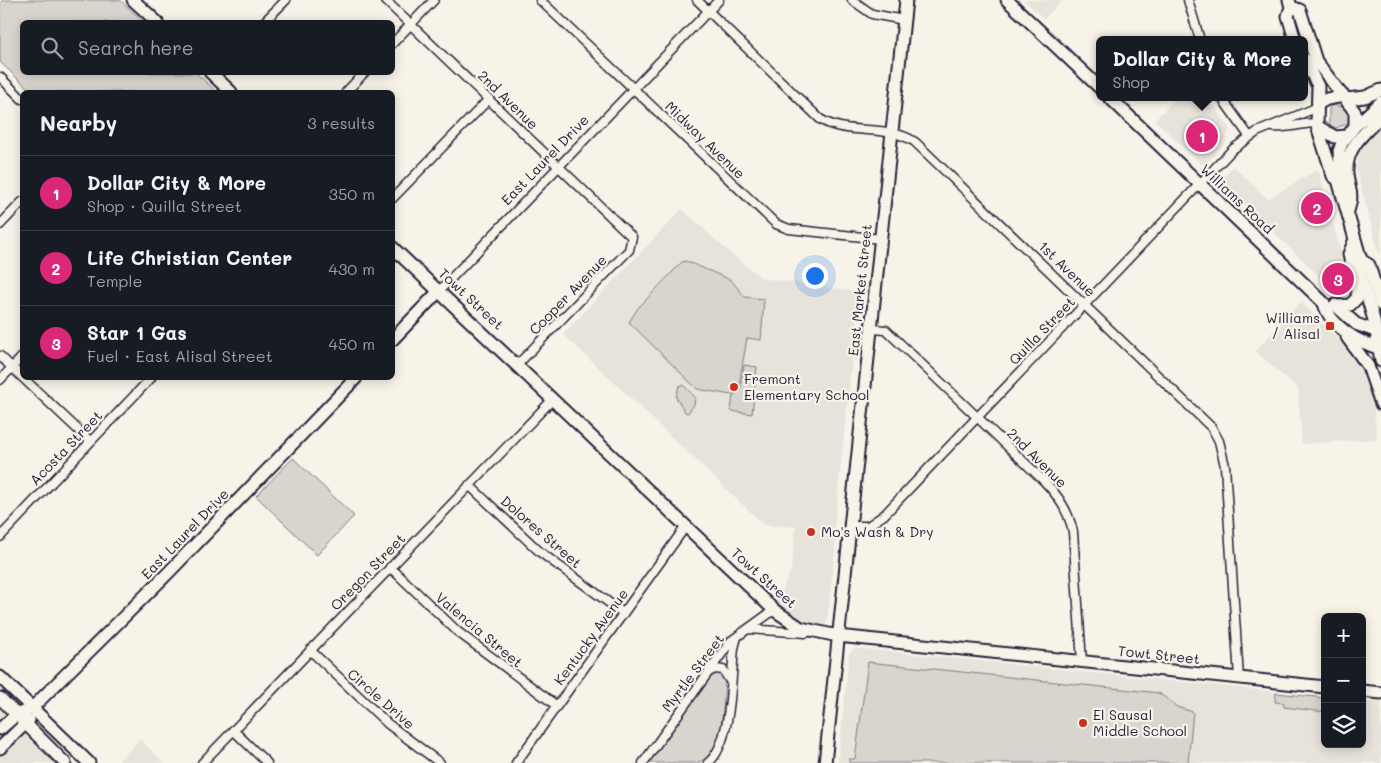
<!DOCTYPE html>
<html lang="en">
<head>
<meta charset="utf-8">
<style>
  :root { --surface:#171b24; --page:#242831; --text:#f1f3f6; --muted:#9ea1a6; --line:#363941; --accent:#db2777 }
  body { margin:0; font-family:Mali,sans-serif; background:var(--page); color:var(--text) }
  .controls { position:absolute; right:15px; bottom:15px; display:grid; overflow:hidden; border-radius:8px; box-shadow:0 2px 12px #0003 }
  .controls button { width:45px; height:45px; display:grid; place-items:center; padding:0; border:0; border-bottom:1px solid var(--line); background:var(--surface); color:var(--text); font:25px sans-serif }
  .you { position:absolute; left:814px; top:275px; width:18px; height:18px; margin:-12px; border:4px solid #fff; border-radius:50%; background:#1a73e8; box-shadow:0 0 0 8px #1a73e833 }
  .badge { display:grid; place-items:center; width:32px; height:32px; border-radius:50%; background:var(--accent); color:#fff; font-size:16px; font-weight:700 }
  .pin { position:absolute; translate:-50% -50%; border:2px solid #fff; box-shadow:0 1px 5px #0006 }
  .popup { position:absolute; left:1096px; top:36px; width:212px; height:65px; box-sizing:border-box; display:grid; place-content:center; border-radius:8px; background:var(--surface); filter:drop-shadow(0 1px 4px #0005); font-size:16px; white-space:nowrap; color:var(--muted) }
  .popup b { font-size:19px; color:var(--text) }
  .popup::after { content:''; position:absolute; left:50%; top:100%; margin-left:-10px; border:10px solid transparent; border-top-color:var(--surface) }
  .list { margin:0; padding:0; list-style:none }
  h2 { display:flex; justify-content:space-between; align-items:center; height:65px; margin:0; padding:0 20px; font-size:21px }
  h2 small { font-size:16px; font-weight:400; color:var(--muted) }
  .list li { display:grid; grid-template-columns:32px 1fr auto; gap:15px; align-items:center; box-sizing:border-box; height:75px; padding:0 20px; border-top:1px solid var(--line) }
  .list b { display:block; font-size:19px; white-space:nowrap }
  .list p { margin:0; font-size:16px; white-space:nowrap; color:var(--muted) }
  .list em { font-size:16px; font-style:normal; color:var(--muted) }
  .icon { flex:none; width:28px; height:28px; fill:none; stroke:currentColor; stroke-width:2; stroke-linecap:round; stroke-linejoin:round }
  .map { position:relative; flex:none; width:1381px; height:763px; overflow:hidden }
  .search { position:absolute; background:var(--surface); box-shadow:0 2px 12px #0003; left:20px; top:20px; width:375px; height:55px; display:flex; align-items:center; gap:12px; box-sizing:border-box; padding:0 18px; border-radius:8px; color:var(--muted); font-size:19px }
  .panel { position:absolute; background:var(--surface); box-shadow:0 2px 12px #0003; left:20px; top:90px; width:375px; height:290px; border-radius:8px }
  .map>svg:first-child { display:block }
  .built { fill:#e7e3db }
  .green { fill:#d8d5cf; stroke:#7d7c85 }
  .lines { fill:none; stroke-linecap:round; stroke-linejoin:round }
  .street-casing { stroke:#22223b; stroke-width:11 }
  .secondary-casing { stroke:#22223b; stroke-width:15 }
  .street { stroke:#f7f3e8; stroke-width:8 }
  .secondary { stroke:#f7f3e8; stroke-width:11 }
  .poi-dot { fill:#c8321e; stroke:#f7f3e8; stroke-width:2 }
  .labels { text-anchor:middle; stroke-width:4.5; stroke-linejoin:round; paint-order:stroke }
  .street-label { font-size:14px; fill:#22223b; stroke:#f7f3e8 }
  .poi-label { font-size:14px; fill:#22223b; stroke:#f7f3e8; text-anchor:start }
</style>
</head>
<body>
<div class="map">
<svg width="1381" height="763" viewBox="0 0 1381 763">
  <rect width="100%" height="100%" fill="#f7f3e8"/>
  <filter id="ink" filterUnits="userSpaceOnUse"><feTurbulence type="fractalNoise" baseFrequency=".02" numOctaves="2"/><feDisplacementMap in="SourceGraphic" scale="10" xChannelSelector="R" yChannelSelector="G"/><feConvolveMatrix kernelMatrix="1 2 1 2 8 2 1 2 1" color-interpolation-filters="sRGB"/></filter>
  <g filter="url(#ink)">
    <path class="built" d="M1024,0h39l-19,19z
      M1177,97h32l20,31 -3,14 -21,23 -4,-1 -46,-44z
      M1381,125v126l-2,2 -23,-84 3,-19z
      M1233,166l35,33 50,-30 32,117 -12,8 -117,-112v-2z
      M682,209l48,44 32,25 97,14 -25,238 3,1 -10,91 -3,5 -24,-7 -23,-18 14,-32 5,-43 -32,-2 -201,-191z
      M1301,302l48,48 17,27 7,22 4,40 -75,5 -4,-55 -43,-38z
      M855,648l470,49v47h37v-43l19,2v60h-543l11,-110z
      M0,710l36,36 24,17h-60z
      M140,739l24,24h-47z"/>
    <path class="green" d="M3,0h117l24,22h-122v50l174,1 21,19h-185l-32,-30v-59z
      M1333,105l13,3 4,10 -1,5 -13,5 -7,-3v-17z
      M686,261l45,19 14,17 19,2 -3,41 -14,-2 -9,53 -7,4 -34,-6 -68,-67 9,-14 44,-46z
      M744,365l13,2 -5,47 -21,-3 2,-16 7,-4z
      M683,385l12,12 -1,8 -6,8 -3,-1 -9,-15 3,-11z
      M293,458l61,58 -37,39 -61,-59z
      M868,662l291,31 18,14 16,5 -5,51h-339v-4h6z
      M721,672l4,7c-2,23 0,77 -29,84 -14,0 -33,0 -47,0l63,-88z
      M1276,693l49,5v14l-41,-5v-4l-9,-1z"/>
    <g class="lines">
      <defs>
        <path id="street" d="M385,0l247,237 -3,13 -111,114
          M540,0l236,224 13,5 92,10
          M697,0l123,119c28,18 67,4 95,23l297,286 7,13 6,25 14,212
          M852,0l20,14 32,6
          M1188,0l12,40
          M264,22l22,-22
          M392,44l42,-44
          M0,77l22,22
          M346,92l19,-20
          M1221,97l28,39
          M1273,127c11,2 30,-4 44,-4
          M392,199l97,-100
          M0,225l22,-23
          M440,290l279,-290
          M871,329l15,1 158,151c15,15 25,31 29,51l9,130
          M0,356l22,21
          M23,378l67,63
          M0,380l22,-23
          M469,485l71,67 83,61
          M850,526h18l16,-11 349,-366 24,-17 61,-25
          M0,537l151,-159
          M390,567l68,65 99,74
          M748,629l58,4
          M310,650l78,74 52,39
          M709,672l6,-3 8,1 7,11
          M233,730l34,33
          M202,763l351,-364
          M516,763l170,-237
          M643,763l88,-122 43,-31
          M708,763c24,-19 23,-85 26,-115l3,-11"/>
        <path id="secondary" d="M133,0l24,22
          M1007,0l93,88
          M1289,0l2,7 -3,9 7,24
          M1291,7l9,3 16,51 39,51v14l-13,17 -3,8 2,23 -3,6
          M1304,59l14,27 -1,40 16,50 5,4 23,80 -2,10 15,50 7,41
          M210,72l21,20
          M1109,97l215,206c5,23 36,40 57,46
          M1347,99l18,-2 16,-7
          M1318,104l9,-5 17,-3
          M1317,126l18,11 12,-1
          M1355,126l26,-24
          M1348,211c6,-19 1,-19 -1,-37 -2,-27 18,-41 34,-58
          M392,247l382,363 27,18 37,8 487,51
          M1361,260l8,5 12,40
          M1335,305l21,19 25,9
          M1337,306l13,-1 8,-8 -9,-43 6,-15
          M1347,337l21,29 13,38
          M392,340l48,-50
          M0,677l89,86
          M1362,691l19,2
          M0,698l65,65
          M0,729l16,-14 16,-7 136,-135 188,-195
          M0,748l29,-28
          M825,763l81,-763"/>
      </defs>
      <use href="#street" class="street-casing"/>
      <use href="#secondary" class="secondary-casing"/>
      <use href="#street" class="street"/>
      <use href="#secondary" class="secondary"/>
    </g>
  </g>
  <g class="poi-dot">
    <rect x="1325" y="321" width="10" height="10" rx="2.5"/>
    <circle cx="734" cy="387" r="5"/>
    <circle cx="811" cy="532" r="5"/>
    <circle cx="1083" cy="723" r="5"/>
  </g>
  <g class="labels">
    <g class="street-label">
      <text transform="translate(508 100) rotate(44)" y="5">2nd Avenue</text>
      <text transform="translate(705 140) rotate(44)" y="5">Midway Avenue</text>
      <text transform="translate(545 160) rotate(-46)" y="5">East Laurel Drive</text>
      <text transform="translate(1237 199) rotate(43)" y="5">Williams Road</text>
      <text transform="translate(1067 269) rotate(44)" y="5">1st Avenue</text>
      <text transform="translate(860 290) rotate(-84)" y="5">East Market Street</text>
      <text transform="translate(568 295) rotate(-46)" y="5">Cooper Avenue</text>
      <text transform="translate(471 299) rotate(43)" y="5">Towt Street</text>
      <text transform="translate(1042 331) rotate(-46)" y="5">Quilla Street</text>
      <text transform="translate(66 448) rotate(-46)" y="5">Acosta Street</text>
      <text transform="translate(1037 458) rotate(45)" y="5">2nd Avenue</text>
      <text transform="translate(541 532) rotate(41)" y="5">Dolores Street</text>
      <text transform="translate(185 534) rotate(-46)" y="5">East Laurel Drive</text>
      <text transform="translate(368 572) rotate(-46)" y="5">Oregon Street</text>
      <text transform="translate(764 578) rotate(42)" y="5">Towt Street</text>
      <text transform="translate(479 630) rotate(40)" y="5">Valencia Street</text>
      <text transform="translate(591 637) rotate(-54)" y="5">Kentucky Avenue</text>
      <text transform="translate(1159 655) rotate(6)" y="5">Towt Street</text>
      <text transform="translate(693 673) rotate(-53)" y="5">Myrtle Street</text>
      <text transform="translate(381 699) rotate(41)" y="5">Circle Drive</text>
    </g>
    <g class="poi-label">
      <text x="1320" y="323" text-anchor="end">Williams<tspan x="1320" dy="16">/ Alisal</tspan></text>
      <text x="744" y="384">Fremont<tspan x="744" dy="16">Elementary School</tspan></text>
      <text x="821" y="537">Mo's Wash &amp; Dry</text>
      <text x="1093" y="720">El Sausal<tspan x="1093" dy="16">Middle School</tspan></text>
    </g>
  </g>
</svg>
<div class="controls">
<button>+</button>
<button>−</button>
<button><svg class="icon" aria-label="layers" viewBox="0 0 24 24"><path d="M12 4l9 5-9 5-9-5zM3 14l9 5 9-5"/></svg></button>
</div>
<div class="you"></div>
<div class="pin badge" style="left:1202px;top:136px">1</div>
<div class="popup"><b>Dollar City &amp; More</b>Shop</div>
<div class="pin badge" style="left:1317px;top:208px">2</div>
<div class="pin badge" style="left:1338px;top:279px">3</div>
<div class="search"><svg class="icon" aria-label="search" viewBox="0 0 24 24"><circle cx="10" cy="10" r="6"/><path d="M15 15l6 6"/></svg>Search here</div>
<section class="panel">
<h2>Nearby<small>3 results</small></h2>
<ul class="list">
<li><span class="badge">1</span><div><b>Dollar City &amp; More</b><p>Shop · Quilla Street</p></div><em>350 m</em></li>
<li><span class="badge">2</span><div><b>Life Christian Center</b><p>Temple</p></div><em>430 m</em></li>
<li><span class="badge">3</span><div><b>Star 1 Gas</b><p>Fuel · East Alisal Street</p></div><em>450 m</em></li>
</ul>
</section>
</div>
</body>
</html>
